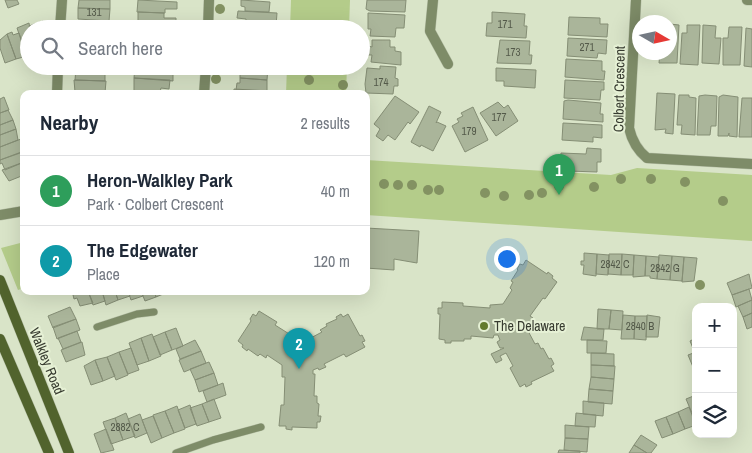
<!DOCTYPE html>
<html lang="en">
<head>
<meta charset="utf-8">
<style>
  :root { --surface:#fff; --page:#f6f6f7; --text:#1f2937; --muted:#747a83; --line:#e0e1e3; --accent:#627a2c }
  body { margin:0; font-family:"Archivo Narrow",sans-serif; background:var(--page); color:var(--text) }
  .controls { position:absolute; right:15px; bottom:15px; display:grid; overflow:hidden; border-radius:10px; box-shadow:0 5px 20px #0002 }
  .controls button { width:45px; height:45px; display:grid; place-items:center; padding:0; border:0; border-bottom:1px solid var(--line); background:var(--surface); color:var(--text); font:25px sans-serif }
  .compass { position:absolute; left:632px; top:15px; width:45px; height:45px; border-radius:50%; background:var(--surface); box-shadow:0 5px 20px #0002; rotate:99deg }
  .you { position:absolute; left:506px; top:258px; width:18px; height:18px; margin:-12px; border:4px solid #fff; border-radius:50%; background:#1a73e8; box-shadow:0 0 0 8px #1a73e833 }
  .badge { display:grid; place-items:center; width:32px; height:32px; border-radius:50%; background:var(--accent); color:#fff; font-size:16px; font-weight:700 }
  .pin { position:absolute; translate:-50% -41px; filter:drop-shadow(0 1px 2px #0008) }
  .pin::after { content:''; position:absolute; top:26px; width:18px; height:15px; background:inherit; clip-path:polygon(0 0,100% 0,50% 100%) }
  .list { margin:0; padding:0; list-style:none }
  h2 { display:flex; justify-content:space-between; align-items:center; height:65px; margin:0; padding:0 20px; font-size:21px }
  h2 small { font-size:16px; font-weight:400; color:var(--muted) }
  .list li { display:grid; grid-template-columns:32px 1fr auto; gap:15px; align-items:center; box-sizing:border-box; height:70px; padding:0 20px; border-top:1px solid var(--line) }
  .list b { display:block; font-size:19px; white-space:nowrap }
  .list p { margin:0; font-size:16px; white-space:nowrap; color:var(--muted) }
  .list em { font-size:16px; font-style:normal; color:var(--muted) }
  .icon { flex:none; width:28px; height:28px; fill:none; stroke:currentColor; stroke-width:2; stroke-linecap:round; stroke-linejoin:round }
  .map { position:relative; flex:none; width:752px; height:453px; overflow:hidden }
  .search { position:absolute; background:var(--surface); box-shadow:0 5px 20px #0002; left:20px; top:20px; width:350px; height:55px; display:flex; align-items:center; gap:12px; box-sizing:border-box; padding:0 18px; border-radius:28px; color:var(--muted); font-size:19px }
  .panel { position:absolute; background:var(--surface); box-shadow:0 5px 20px #0002; left:20px; top:90px; width:350px; height:205px; border-radius:10px }
  .map>svg:first-child { display:block }
  .green { fill:#b4cc8a }
  .building { fill:#aab59a; stroke:#858e75 }
  .lines { fill:none; stroke-linecap:round; stroke-linejoin:round }
  .lane-casing { stroke:#b9c2aa; stroke-width:8 }
  .street-casing { stroke:#b9c2aa; stroke-width:11 }
  .secondary-casing { stroke:#b9c2aa; stroke-width:11 }
  .lane { stroke:#7e8c68; stroke-width:7 }
  .street { stroke:#7e8c68; stroke-width:10 }
  .secondary { stroke:#51632d; stroke-width:10 }
  .tree { fill:#839262 }
  .poi-dot { fill:#627a2c; stroke:#e6f1d5; stroke-width:2 }
  .labels { text-anchor:middle; stroke-width:4; stroke-linejoin:round; paint-order:stroke }
  .number-label { font-size:11px; fill:#545a4a }
  .street-label { font-size:14px; fill:#373b30; stroke:#e6f1d5 }
  .poi-label { font-size:14px; fill:#373b30; stroke:#e6f1d5; text-anchor:start }
</style>
</head>
<body>
<div class="map">
<svg width="752" height="453" viewBox="0 0 752 453">
  <rect width="100%" height="100%" fill="#d9e4c8"/>
  <path class="green" d="M291,0h59l-1,29h-59z
    M287,66h60l-1,28h-60z
    M366,160l245,15 26,-7 115,7v66l-386,-26z
    M24,242v46l-6,2 -17,-42z"/>
  <path class="building" d="M5,0h12l2,4 -11,4z
    M79,0h31v9l-32,-1z
    M138,0l39,2v7h-12v4l-28,-1z
    M241,0l29,2 -1,10 -24,-1v-4l-4,-1z
    M367,0h39l-1,12 -35,-1 -4,-2z
    M78,8l32,1 -1,12 -31,-2z
    M238,11l39,2 -1,13 -30,-2v-5l-9,-1z
    M138,12l26,1v5h12v8l-38,-2z
    M492,12l33,2 -1,12h3l-1,12 -40,-2 1,-13h5z
    M368,13l37,2 -1,13h-8l-1,9 -25,-1 1,-7h-3z
    M569,17l31,1v6h8l-1,13 -39,-2z
    M43,21l2,8h-15l-1,-3z
    M29,23l1,6h-1v27l-2,1 -10,-29z
    M78,23l29,2v4h-29z
    M138,24l38,2 -1,3h-38z
    M670,24l9,1 -2,38h-18l1,-11h10z
    M687,25h13l-2,40 -18,-1 2,-31h5z
    M703,25l13,1 -1,12h6l-2,26 -17,-1z
    M729,27h13l-2,38h-17v-27h5z
    M746,28l6,1v38l-8,-1z
    M12,32l1,3 6,-2 8,23 -11,3 -9,-25z
    M7,34l9,25 -11,4 -5,-15v-8z
    M568,38l39,2 -1,14 -8,-1 -1,5 -30,-2z
    M372,40h18v7h5v4l6,1v13l-30,-3 1,-7h-5l1,-9 4,1z
    M500,40l30,1 -1,14h3l-1,9 -34,-1z
    M566,59l36,2v10h3l-1,9 -39,-3z
    M78,66h25v3l-25,-1z
    M135,66l26,2v4l12,1v8l-39,-3z
    M238,66l30,1 -1,13 -27,-2v-4h-3z
    M380,66l16,1 -1,11 3,1v7h-4l-1,8 -27,-1 -1,-9 2,-16 13,1z
    M76,68l29,1v12l-30,-1z
    M496,68l40,2 -1,18 -31,-2v-5h-8z
    M134,78l36,2 -1,9 -8,-1 -1,4 -26,-1z
    M240,78l27,2v11l-31,-1 1,-7h3z
    M74,80l32,1 -1,12 -30,-1z
    M565,80l39,2v8h-3l-1,10 -36,-2z
    M234,89l35,2 3,3h-38z
    M657,93l18,1 -2,40 -8,-1 1,-4 -11,1z
    M679,95h10v2l7,1 -1,37 -14,-1 1,-9h-5z
    M705,95l12,1 -1,30h-5l-1,9h-13l2,-39z
    M723,95l15,2 -1,40 -8,-1v-3l-1,3h-10l1,-39z
    M395,96l24,16 -9,12 -2,-2 -13,18 -7,-5 -5,6 -7,-5 4,-7 -6,-5z
    M4,97l5,13 -9,3v-14z
    M742,98h10v39h-13z
    M568,100l33,3 -1,11h3v8l-40,-3 1,-18z
    M498,102l6,6 4,-3 10,16 -22,15 -16,-23z
    M429,106l12,6 -5,11 1,-1 9,4 -13,25 -12,-6 -1,2 -9,-5z
    M473,107l15,33 -23,12 -13,-26 7,-4 -2,-3 6,-3 -2,-3z
    M8,110l5,10 -13,5v-12z
    M13,120l3,9 -16,6v-10z
    M563,123l39,2v13l-9,-1v5l-31,-2z
    M16,129l2,11 -18,7v-12z
    M21,139l3,12 -24,9v-13z
    M587,148l14,1v13h-4v10l-29,-1v1h-4v-1l-4,-1 1,-17 25,1z
    M23,152l1,10 -19,8 -3,-7 -2,1v-4z
    M24,162v13l-15,6 -7,-11z
    M366,228l53,3 -2,32 -23,-4v11l-28,-2z
    M584,253l13,1 -1,22 -13,-2 1,-9h-3v-4h3z
    M597,254l12,1 -1,20 -12,-1z
    M609,254h13l-1,21 -13,-1z
    M622,254l12,1 -1,20h-12z
    M634,255l12,1 -1,20 -12,1z
    M659,255l13,1 -2,24 -13,-1z
    M646,256l13,1 -2,22 -7,-1v-2h-5z
    M672,256l12,1 -2,24 -12,-1z
    M684,257l13,1 -3,23 -12,1z
    M526,260l21,14 1,-2 5,4 -1,2 5,4 -12,17 -2,-1 -13,18 3,2 -6,11 8,15 3,-1 3,6 2,-1 6,11 2,-1 3,6 -3,2 3,5 -23,11 1,2 -6,3 -1,-3 -5,3 -10,-19 3,-2 -7,-13 -6,3 2,4 -6,3 -5,-9 13,-6h-4l-3,-6 3,-2 -2,-5h-4l-1,3 -22,-2v3h-7v2h-13v2h-6v-3l-6,-1 1,-25h-2v-6h4v-6l21,1v3l27,2v-3l13,-1 9,-14 -2,-2 3,-6 -2,-1 7,-11 -1,-1 3,-5 3,1z
    M749,274l3,14 -20,7 -5,-12z
    M749,289l3,11 -16,7 -4,-12z
    M75,291h13l5,12 -13,3 -3,-8 -3,1 -1,-4 2,-1z
    M88,291h14l3,10 -12,4z
    M102,291h13l3,9 -12,5z
    M115,291h13l2,5 -12,4z
    M128,291h13l2,5 -12,4z
    M141,291h13l2,6 -11,4z
    M154,291h13l1,1 -12,5z
    M752,300v13l-9,4 -5,-11z
    M70,307l6,12 -23,9 -5,-12z
    M598,309l13,1 -2,19h-12z
    M611,310l12,1 -1,19 -13,-1z
    M259,311l18,11 -2,3 19,12 1,-3 12,6 15,-8 -2,-2 7,-4 -1,-2 11,-5 -1,-2 5,-3 2,3 5,-3 12,22 2,-1 3,6 -3,1 3,5 -19,10 -2,-3 -20,10 2,3 -7,3 -1,-2 -5,2v4h2l-1,22h3v7l2,1 -1,12h3l-1,6h-3v6l-25,-1v3l-6,-1v-3h-7l2,-21h3l1,-28h-3v-12l-15,-10 -1,3 -6,-4 -2,2 -10,-7 -1,2 -5,-4 1,-2 -5,-4 13,-20 -1,-2 3,-5 3,2z
    M752,313v14l-5,2 -4,-12z
    M623,315l12,1 -1,23h-13z
    M647,315l13,2 -2,20h-12z
    M635,316h12l-1,24 -12,-1z
    M76,319l4,11 -23,9 -4,-12z
    M584,327l20,2 -1,11h-22z
    M176,328l7,18 -11,4 -7,-18z
    M77,331l4,11 -18,7 -5,-11z
    M165,332l7,18 -12,5 -7,-18z
    M152,334l9,22 -12,5 -8,-23z
    M141,338l8,23 -12,4 -8,-22z
    M696,338v14l-1,1 -5,-12z
    M195,340l6,11 -21,8 -4,-10z
    M587,340l20,1 -1,12h-19z
    M82,342l3,13 -19,7 -5,-12z
    M131,348l8,22 -11,4 -9,-22z
    M201,351l5,12 -22,9 -5,-12z
    M119,352l9,23 -12,5 -9,-23z
    M696,352v14l-3,1 -5,-12z
    M591,353l23,1v12l-23,-1z
    M107,357l8,19 -12,5 -8,-21z
    M95,360l8,21 -12,4 -7,-19z
    M209,362l5,11 -19,7 -5,-11z
    M591,365l24,1 -1,13 -23,-2z
    M214,373l4,12 -19,7 -4,-12z
    M591,377l23,2 -1,12 -24,-2z
    M223,383l3,12 -19,7 -4,-11z
    M589,389l24,2 -1,13 -24,-2z
    M696,395v25h-1l-9,-21z
    M214,399l7,19 -12,4 -7,-18z
    M583,401l21,2 -1,13 -20,-2z
    M202,404l7,18 -12,4 -7,-18z
    M190,405l6,19 -11,4 -7,-18z
    M177,406l8,23 -11,4 -9,-22z
    M689,407l7,18 -11,4 -7,-17z
    M165,411l9,22 -12,5 -9,-23z
    M678,412l7,17 -12,5 -7,-17z
    M126,413l9,23 -12,4 -8,-22z
    M576,413l20,2 -1,12 -20,-1z
    M140,414l7,19 -12,5 -7,-19z
    M153,416l9,22 -11,5 -9,-23z
    M666,417l7,17 -11,4 -7,-17z
    M115,418l8,22 -12,4 -8,-22z
    M565,425l24,2 -1,12 -23,-1z
    M106,429l8,21 -13,3 -7,-19z
    M641,435l16,10 -6,8h-4l-13,-8z
    M565,438l23,1 -1,13 -23,-2z
    M634,445l13,8h-18z
    M559,450l21,1v2h-22z"/>
  <g class="lines">
    <defs>
      <path id="lane" d="M97,327l40,-13 17,-2
        M176,453l37,-13 48,-13"/>
      <path id="street" d="M433,0l-3,31 18,33
        M636,0l-7,128c3,13 8,22 18,30l105,6
        M747,0h5
        M60,29l2,-29
        M208,29l1,-29
        M57,94l1,-28
        M204,94l2,-28
        M0,215l24,-4"/>
      <path id="secondary" d="M0,280l69,173
        M0,339l49,114"/>
    </defs>
    <use href="#lane" class="lane-casing"/>
    <use href="#street" class="street-casing"/>
    <use href="#secondary" class="secondary-casing"/>
    <use href="#lane" class="lane"/>
    <use href="#street" class="street"/>
    <use href="#secondary" class="secondary"/>
  </g>
  <g class="tree">
    <circle cx="220" cy="9" r="5"/>
    <circle cx="216" cy="79" r="5"/>
    <circle cx="309" cy="80" r="5"/>
    <circle cx="343" cy="85" r="5"/>
    <circle cx="621" cy="179" r="5"/>
    <circle cx="651" cy="179" r="5"/>
    <circle cx="685" cy="182" r="5"/>
    <circle cx="384" cy="184" r="5"/>
    <circle cx="398" cy="185" r="5"/>
    <circle cx="412" cy="185" r="5"/>
    <circle cx="559" cy="186" r="5"/>
    <circle cx="594" cy="187" r="5"/>
    <circle cx="428" cy="190" r="5"/>
    <circle cx="439" cy="190" r="5"/>
    <circle cx="485" cy="193" r="5"/>
    <circle cx="542" cy="193" r="5"/>
    <circle cx="529" cy="195" r="5"/>
    <circle cx="504" cy="196" r="5"/>
    <circle cx="723" cy="201" r="5"/>
    <circle cx="700" cy="285" r="5"/>
  </g>
  <circle class="poi-dot" cx="484" cy="326" r="5"/>
  <g class="labels">
    <g class="number-label">
      <text x="94" y="16">131</text>
      <text x="505" y="28">171</text>
      <text x="587" y="51">271</text>
      <text x="513" y="56">173</text>
      <text x="381" y="86">174</text>
      <text x="499" y="121">177</text>
      <text x="469" y="135">179</text>
      <text x="615" y="268">2842 C</text>
      <text x="665" y="272">2842 G</text>
      <text x="640" y="330">2840 B</text>
      <text x="125" y="431">2882 C</text>
    </g>
    <g class="street-label">
      <text transform="translate(619 89) rotate(-89)" y="5">Colbert Crescent</text>
      <text transform="translate(47 361) rotate(68)" y="5">Walkley Road</text>
    </g>
    <g class="poi-label">
      <text x="494" y="331">The Delaware</text>
    </g>
  </g>
</svg>
<div class="controls">
<button>+</button>
<button>−</button>
<button><svg class="icon" aria-label="layers" viewBox="0 0 24 24"><path d="M12 4l9 5-9 5-9-5zM3 14l9 5 9-5"/></svg></button>
</div>
<svg class="compass" viewBox="-18 -18 36 36"><path d="M0-13l5 13h-10z" fill="#e53935"/><path d="M0 13l5-13h-10z" fill="#747a83"/></svg>
<div class="you"></div>
<div class="pin badge" style="left:559px;top:195px;background:#2e9e5b">1</div>
<div class="pin badge" style="left:299px;top:369px;background:#0f9aa8">2</div>
<div class="search"><svg class="icon" aria-label="search" viewBox="0 0 24 24"><circle cx="10" cy="10" r="6"/><path d="M15 15l6 6"/></svg>Search here</div>
<section class="panel">
<h2>Nearby<small>2 results</small></h2>
<ul class="list">
<li><span class="badge" style="background:#2e9e5b">1</span><div><b>Heron-Walkley Park</b><p>Park · Colbert Crescent</p></div><em>40 m</em></li>
<li><span class="badge" style="background:#0f9aa8">2</span><div><b>The Edgewater</b><p>Place</p></div><em>120 m</em></li>
</ul>
</section>
</div>
</body>
</html>
